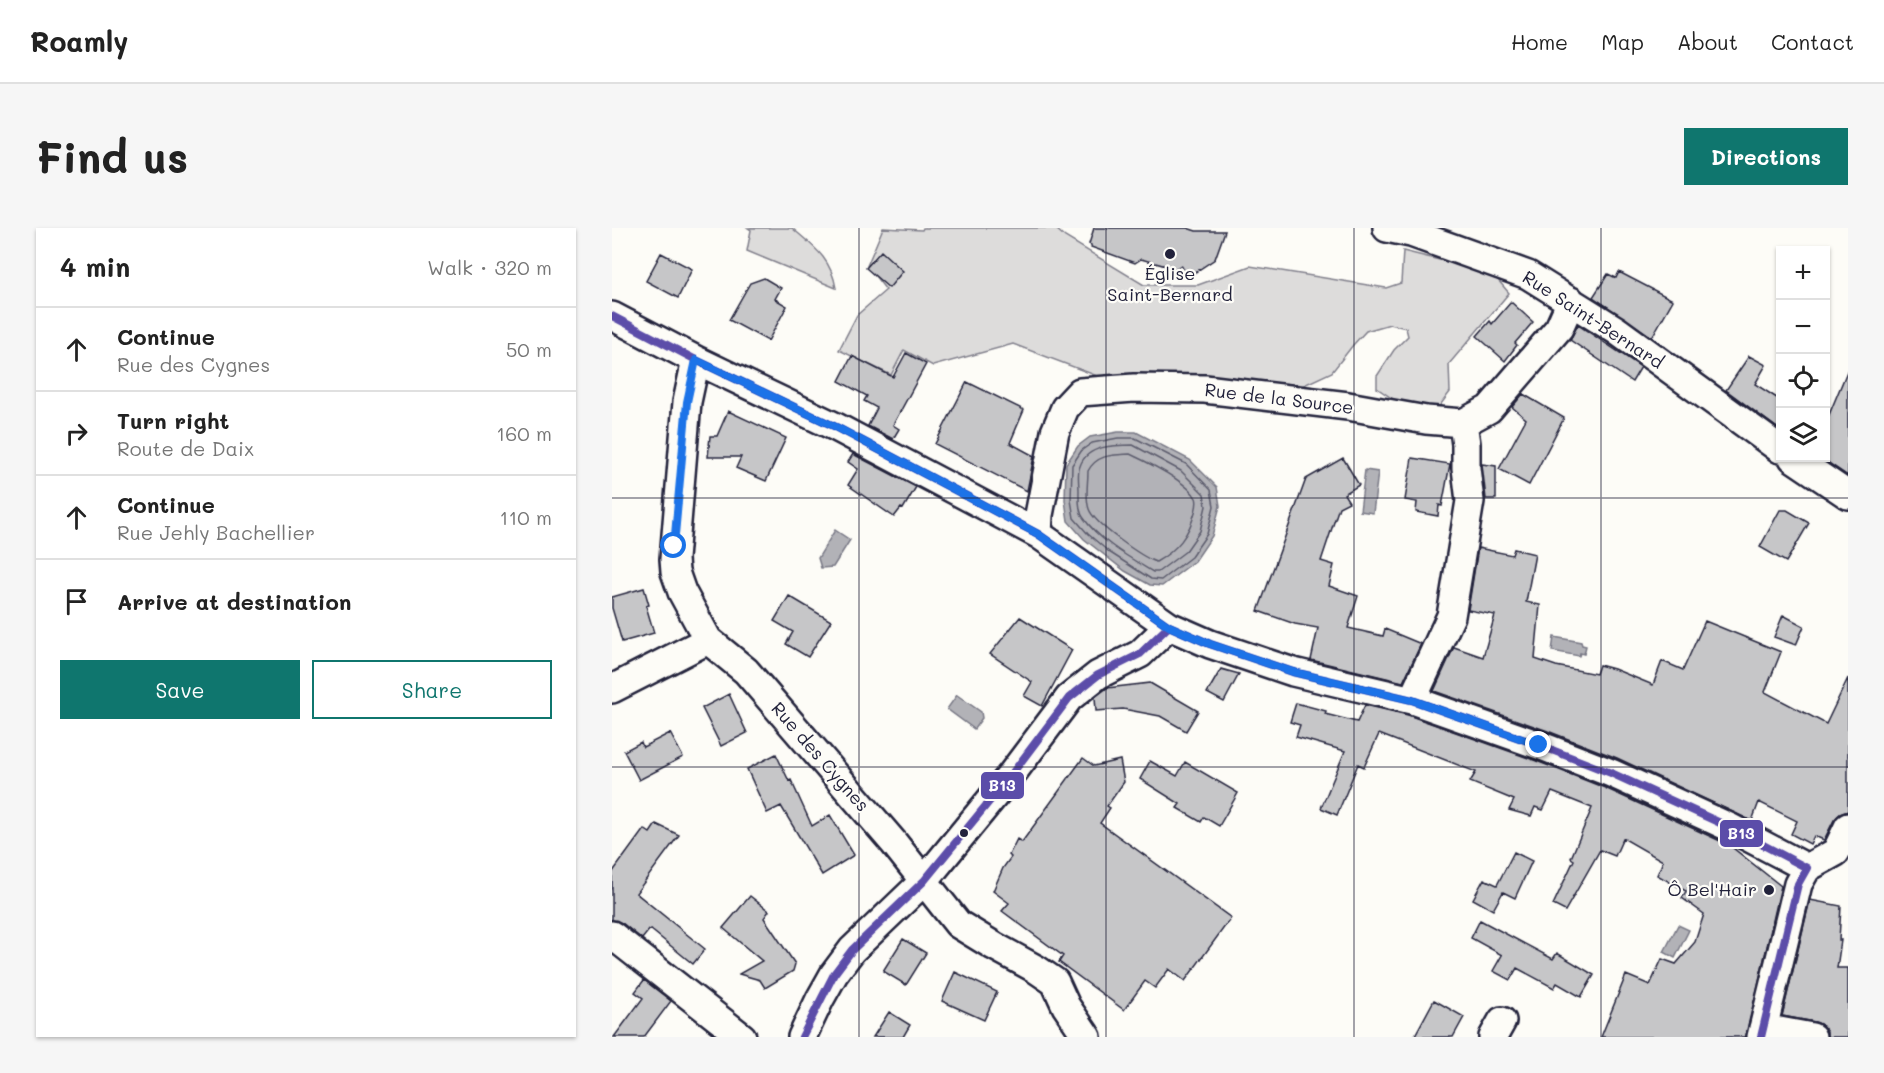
<!DOCTYPE html>
<html lang="en">
<head>
<meta charset="utf-8">
<style>
  :root { --surface:#fff; --page:#f6f6f6; --text:#222; --muted:#767676; --line:#e0e0e0; --accent:#0f766e }
  body { margin:0; font-family:Mali,sans-serif; background:var(--page); color:var(--text) }
  .controls { position:absolute; right:18px; top:18px; display:grid; overflow:hidden; border-radius:0px; box-shadow:0 2px 4px #0004 }
  .controls button { width:54px; height:54px; display:grid; place-items:center; padding:0; border:0; border-bottom:2px solid var(--line); background:var(--surface); color:var(--text); font:30px sans-serif }
  .stop { position:absolute; width:18px; height:18px; margin:-14px; border:4px solid #1a73e8; border-radius:50%; background:#fff }
  .stop.end { background:#1a73e8; border-color:#fff; box-shadow:0 2px 6px #0008 }
  .list { margin:0; padding:0; list-style:none }
  h2 { display:flex; justify-content:space-between; align-items:center; height:78px; margin:0; padding:0 24px; font-size:26px }
  h2 small { font-size:20px; font-weight:400; color:var(--muted) }
  .list li { display:grid; grid-template-columns:39px 1fr auto; gap:18px; align-items:center; box-sizing:border-box; height:84px; padding:0 24px; border-top:2px solid var(--line) }
  .list b { display:block; font-size:22px; white-space:nowrap }
  .list p { margin:0; font-size:20px; white-space:nowrap; color:var(--muted) }
  .list em { font-size:20px; font-style:normal; color:var(--muted) }
  .actions { display:flex; gap:12px; padding:18px 24px }
  .actions a { flex:1; padding:14px 0; border:2px solid var(--accent); border-radius:0px; text-align:center; font-size:21px; color:var(--accent) }
  .actions .main { background:var(--accent); color:#fff }
  .icon { flex:none; width:33px; height:33px; fill:none; stroke:currentColor; stroke-width:2; stroke-linecap:round; stroke-linejoin:round }
  .map { position:relative; flex:none; width:1236px; height:809px; overflow:hidden; border-radius:0px }
  header { display:flex; align-items:center; gap:36px; box-sizing:border-box; height:84px; padding:0 30px; background:var(--surface); border-bottom:2px solid var(--line) }
  header strong { font-size:28px }
  nav { display:flex; gap:33px; margin-inline-start:auto; font-size:21px }
  .intro { display:flex; align-items:center; justify-content:space-between; box-sizing:border-box; height:144px; padding:0 36px }
  h1 { margin:0; font-size:42px }
  .button { padding:15px 27px; border-radius:0px; background:var(--accent); color:#fff; font-size:21px; font-weight:700 }
  main { display:flex; gap:36px; padding:0 36px }
  aside { flex:1; background:var(--surface); border-radius:0px; box-shadow:0 2px 4px #0004 }
  .map>svg:first-child { display:block }
  .green { fill:#dddcdb; stroke:#807f8b; stroke-width:1.5 }
  .water { fill:#b2b2b7; stroke:#787885; stroke-width:1.5 }
  .lines { fill:none; stroke-linecap:round; stroke-linejoin:round }
  .shore { stroke:#5c5c6d; stroke-width:1.5 }
  .building { fill:#c6c6c8; stroke:#22223b; stroke-width:1.5 }
  .minor-casing { stroke:#22223b; stroke-width:32 }
  .minor { stroke:#fdfcf7; stroke-width:27 }
  .bus-1-casing { stroke:#fdfcf7; stroke-width:12 }
  .bus-1 { stroke:#5b4da9; stroke-width:8 }
  .route { stroke:#1a73e8; stroke-width:8 }
  .grid { fill:none; stroke:#22223b; stroke-width:1.5; stroke-opacity:0.55 }
  .poi-dot { fill:#22223b; stroke:#fdfcf7; stroke-width:2 }
  .labels { text-anchor:middle; stroke-width:4.5; stroke-linejoin:round; paint-order:stroke }
  .poi-label { font-size:18px; fill:#22223b; stroke:#fdfcf7 }
  .street-label { font-size:18px; fill:#22223b; stroke:#fdfcf7 }
  .line-badge { stroke:#fdfcf7; stroke-width:2 }
  .badge-label { font-size:16px; text-anchor:middle; font-weight:bold; fill:#fff }
</style>
</head>
<body>
<header>
<strong>Roamly</strong>
<nav><a>Home</a><a>Map</a><a>About</a><a>Contact</a></nav>
</header>
<div class="intro"><h1>Find us</h1><a class="button">Directions</a></div>
<main>
<aside>
<h2>4 min<small>Walk · 320 m</small></h2>
<ul class="list">
<li><svg class="icon" aria-label="ahead" viewBox="0 0 24 24"><path d="M12 20V5M6 11l6-6 6 6"/></svg><div><b>Continue</b><p>Rue des Cygnes</p></div><em>50 m</em></li>
<li><svg class="icon" aria-label="right" viewBox="0 0 24 24"><path d="M7 20v-9h11M14 6l5 5-5 5"/></svg><div><b>Turn right</b><p>Route de Daix</p></div><em>160 m</em></li>
<li><svg class="icon" aria-label="ahead" viewBox="0 0 24 24"><path d="M12 20V5M6 11l6-6 6 6"/></svg><div><b>Continue</b><p>Rue Jehly Bachellier</p></div><em>110 m</em></li>
<li><svg class="icon" aria-label="arrive" viewBox="0 0 24 24"><path d="M6 21V4h12l-3 4 3 4H6"/></svg><div><b>Arrive at destination</b></div></li>
</ul>
<div class="actions"><a class="main">Save</a><a>Share</a></div>
</aside>
<div class="map">
<svg width="1236" height="809" viewBox="0 0 1236 809">
  <rect width="100%" height="100%" fill="#fdfcf7"/>
  <filter id="ink" filterUnits="userSpaceOnUse"><feTurbulence type="fractalNoise" baseFrequency=".0167" numOctaves="2"/><feDisplacementMap in="SourceGraphic" scale="12" xChannelSelector="R" yChannelSelector="G"/><feConvolveMatrix kernelMatrix="1 2 1 2 8 2 1 2 1" color-interpolation-filters="sRGB"/></filter>
  <g filter="url(#ink)">
    <path class="green" d="M136,0h44c22,19 39,30 44,60l-89,-37 4,-21z
      M271,0l39,2 1,-2h132l10,9 79,48h54l52,-19 136,22 15,-5 2,-32 89,22 17,20 -60,71 1,28 -12,16 -42,-7 -19,-13v-12l17,-26 14,-14 -2,-8 -16,-4 -24,7 -13,14 -21,27 -30,14 -202,-9 -87,-33 -80,22 -29,-16 -13,25 -52,-25 18,-35 29,-25 -19,-24z"/>
    <path class="water" d="M506,204h18l54,28 27,27 3,19 -8,30 -17,25 -33,25 -12,-1 -25,-14 -41,-32 -16,-18 -3,-21 1,-36 12,-18 12,-9z
      M753,242l13,2 -5,41 -13,-2z
      M223,302l15,10 -17,27 -12,1 -3,-10z
      M942,409l27,5 1,3 4,1 -2,8 -4,-1 -1,3 -27,-5z
      M345,467l24,17 1,6 -8,11 -27,-20z
      M1066,697l11,5 -14,28 -11,-6z"/>
    <g class="lines">
      <path class="shore" d="M506,210h17l51,26 25,26 3,16 -7,28 -16,23 -30,23 -10,-1 -42,-27 -21,-18 -14,-16 -3,-18 1,-35 10,-15 10,-7z
        M521,217l48,26 23,23 2,12 -6,25 -14,20 -28,21h-5c-23,-14 -55,-32 -70,-55 -5,-7 -4,-19 -4,-27 0,-7 -2,-17 1,-24 7,-21 35,-21 53,-21z
        M518,226c17,8 58,28 66,44 2,4 0,10 -1,14 -6,23 -18,38 -39,50 -14,-5 -62,-38 -67,-53 -4,-11 -1,-26 -1,-38 9,-17 25,-16 42,-17z"/>
    </g>
    <path class="building" d="M482,0h93l9,3h29l-10,28 -27,18 -7,-12 -12,8 -3,-7 -25,-7 -6,4 -44,-16v-2l-2,-1z
      M269,23l22,20 -14,17 -23,-20z
      M49,25l31,16 -14,29 -32,-17z
      M1007,44l54,28 -21,37 -59,-40 15,-23 8,4z
      M152,50l17,10 -6,11 12,7 -19,35 -39,-21 21,-37z
      M899,74l22,20 -18,21 2,2 -12,16 -28,-25 13,-15 2,3z
      M966,97l63,42 -9,15 -62,-42z
      M294,125l20,11 -33,61 6,4 -6,10 -25,-13 9,-18 -13,-7 3,-5 -28,-15 13,-25 41,21z
      M1137,128l17,9 -11,19 25,16v30l-54,-40z
      M1236,141v107l-22,-15v-39z
      M355,154l57,28 -14,33 24,13 -7,35 -92,-47z
      M911,166l41,24 -35,67 -30,-16 27,-50 -14,-12z
      M116,183l58,27 -20,43 -30,-13 5,-11h-33l2,-21h7z
      M241,226l63,33 -13,22 -2,-1 -7,9 -46,-32 10,-16 -10,-7z
      M731,230l16,27 -15,9 5,8 -10,5 -18,54 13,4 -5,21 29,10 -10,32 35,8 2,-7 36,15 -18,38 -92,-22 7,-32 -23,-4 -37,-13 48,-132z
      M800,230l38,6 -8,42 -3,-1 -1,11 -22,-4 1,-10 -12,-2z
      M870,236l14,2v33h-10z
      M1168,282h7l22,13 -23,39 -26,-15z
      M866,320l34,7 2,-6 21,5 -9,48 14,3 -5,54 21,7 40,8 3,-9 15,4 39,16 9,-24 21,9 22,-49 76,31 -16,40 61,32 22,-46v133l-8,3 -6,6 -10,20 -10,-4 -4,8 -19,-10 6,-13 -38,-19 -7,19 -135,-63 -72,-28 -111,-39 20,-44 29,10 12,-42 -27,-5z
      M32,360l5,17 -3,1 8,27 -32,9 -10,-34v-11z
      M177,368l42,25 -23,36 -22,-13 7,-12 -19,-11z
      M1171,387l21,11 -8,19 -22,-8z
      M408,389l52,33 -30,56 -18,-10 8,-14 -42,-28z
      M609,441l18,5 -15,28 -17,-9z
      M538,455l48,28 -12,20 -26,-15 -37,-7 -27,2 -1,-14 12,-9z
      M117,466l18,39 -26,13 -19,-38z
      M684,475l30,8 -1,3 32,8 8,-17 43,10 126,45 71,28 124,57 52,41 -35,151h-145l25,-62 24,10 12,-26 14,5 19,-22 9,-28 -22,-16 4,-7 -29,-16 6,-14 -40,-23 -8,18 -15,-6 -35,61 -12,-6 21,-45 -3,-2 21,-50 -40,-16 -9,18 -8,-3 -4,9 -22,-6 5,-10 -44,-18 6,-10 -97,-38 -15,33 -6,-3 -21,51 -16,-7 24,-57 -49,-14 4,-12 -10,-3z
      M58,505l13,24 -44,23 -15,-29 17,-9 2,5z
      M164,526l13,27 2,-1 21,46 18,-11 24,40 -32,20 -41,-69 -14,7 -20,-44z
      M471,530l11,8 26,-6 4,22 -17,24 3,2 -10,15 131,95 -46,63 -16,-12 -14,19 -10,-7 -21,29 -65,-48 4,-6 -61,-45 7,-8 -16,-12 10,-23 8,-11 -2,-2 8,-16 5,3z
      M538,533l27,15 8,-14 53,31 -19,33 -15,-9 -3,5 -24,-14 3,-4 -40,-25z
      M44,596l23,11 -43,58 69,56 -12,15 -43,-35 -8,10 -20,-16 -10,-3v-47l32,-44 6,4z
      M902,624l18,9 -17,37 -12,-6 -10,18 -20,-11 11,-20 13,6z
      M138,668l19,15 -5,7 31,46 -2,7 -28,17 -5,-8 -21,-6 23,-13 -39,-33z
      M1198,672l31,6 -2,34h2l-4,28h11v69h-21v-6l-5,-6 -7,-3 -33,-6z
      M868,692l73,39 4,-6 37,22 -13,22 -24,-14 -3,5 -37,-20 -7,12 -17,-9 9,-16 -31,-17z
      M291,711l23,14 -20,32 -23,-14z
      M343,744l42,20 -13,28 -42,-19z
      M32,752l27,21 -27,36h-30l29,-39 -8,-6z
      M822,772l30,17 -11,20h-39z
      M277,784l21,13 -7,12h-30z"/>
    <g class="lines">
      <defs>
        <path id="minor" d="M775,0l24,5 117,42 88,55 164,119
          M0,88l84,44 140,67 202,107 131,92 41,18 83,28 119,28 127,45 72,28 118,54 78,41
          M84,132l-9,42 -13,157 1,13 7,20 26,48 38,31 148,172 64,81 36,22 42,23 19,13 11,24 21,31
          M1181,230l55,37
          M426,306l1,-19 16,-83 10,-24 15,-16 54,-4 71,1 143,17 78,14 37,3 26,-14 70,-81 12,-27
          M0,461l96,-49
          M800,472l39,-84 19,-115 -4,-33v-24l-3,-21
          M1195,640l29,-16 12,-25
          M0,707l130,102
          M1151,800l49,9
          M190,809l18,-38 14,-25 18,-24 72,-69 87,-106 58,-77 29,-23 42,-21 29,-28
          M881,809l9,-16
          M1149,809l37,-153 9,-16"/>
      </defs>
      <use href="#minor" class="minor-casing"/>
      <use href="#minor" class="minor"/>
      <defs>
        <path id="bus-1" d="M0,88l84,44 140,67 202,107 131,92 41,18 83,28 119,28 127,45 72,28 118,54 78,41 -9,16 -37,153
          M190,809l32,-63 18,-24 72,-69 87,-106 58,-77 29,-23 42,-21 29,-28"/>
      </defs>
      <use href="#bus-1" class="bus-1-casing"/>
      <use href="#bus-1" class="bus-1"/>
    </g>
  </g>
  <g class="lines" filter="url(#ink)">
    <path class="route" d="M62,318l13,-144 9,-42 140,67 202,107 131,92 41,18 83,28 119,28 127,45"/>
  </g>
  <path class="grid" d="M247,0v809M494,0v809M742,0v809M989,0v809M0,270h1236M0,539h1236"/>
  <g class="poi-dot">
    <circle cx="558" cy="26" r="6"/>
    <circle cx="352" cy="605" r="5"/>
    <circle cx="1157" cy="662" r="6"/>
  </g>
  <g class="labels">
    <g class="poi-label">
      <text x="558" y="52">Église<tspan x="558" dy="21">Saint-Bernard</tspan></text>
      <text x="1145" y="668" text-anchor="end">Ô Bel'Hair</text>
    </g>
    <g class="street-label">
      <text transform="translate(981 92) rotate(33)" y="6">Rue Saint-Bernard</text>
      <text transform="translate(667 171) rotate(7)" y="6">Rue de la Source</text>
      <text transform="translate(208 529) rotate(49)" y="6">Rue des Cygnes</text>
    </g>
  </g>
  <g class="line-badge">
    <rect x="368" y="543" width="45" height="29" rx="6" fill="#5b4da9"/>
    <rect x="1107" y="591" width="45" height="29" rx="6" fill="#5b4da9"/>
  </g>
  <g class="badge-label">
    <text x="390" y="563">B13</text>
    <text x="1129" y="611">B13</text>
  </g>
</svg>
<div class="controls">
<button>+</button>
<button>−</button>
<button><svg class="icon" aria-label="locate" viewBox="0 0 24 24"><circle cx="12" cy="12" r="6"/><path d="M12 2v4M12 18v4M2 12h4M18 12h4"/></svg></button>
<button><svg class="icon" aria-label="layers" viewBox="0 0 24 24"><path d="M12 4l9 5-9 5-9-5zM3 14l9 5 9-5"/></svg></button>
</div>
<div class="stop" style="left:62px;top:318px"></div>
<div class="stop end" style="left:927px;top:517px"></div>
</div>
</main>
</body>
</html>
